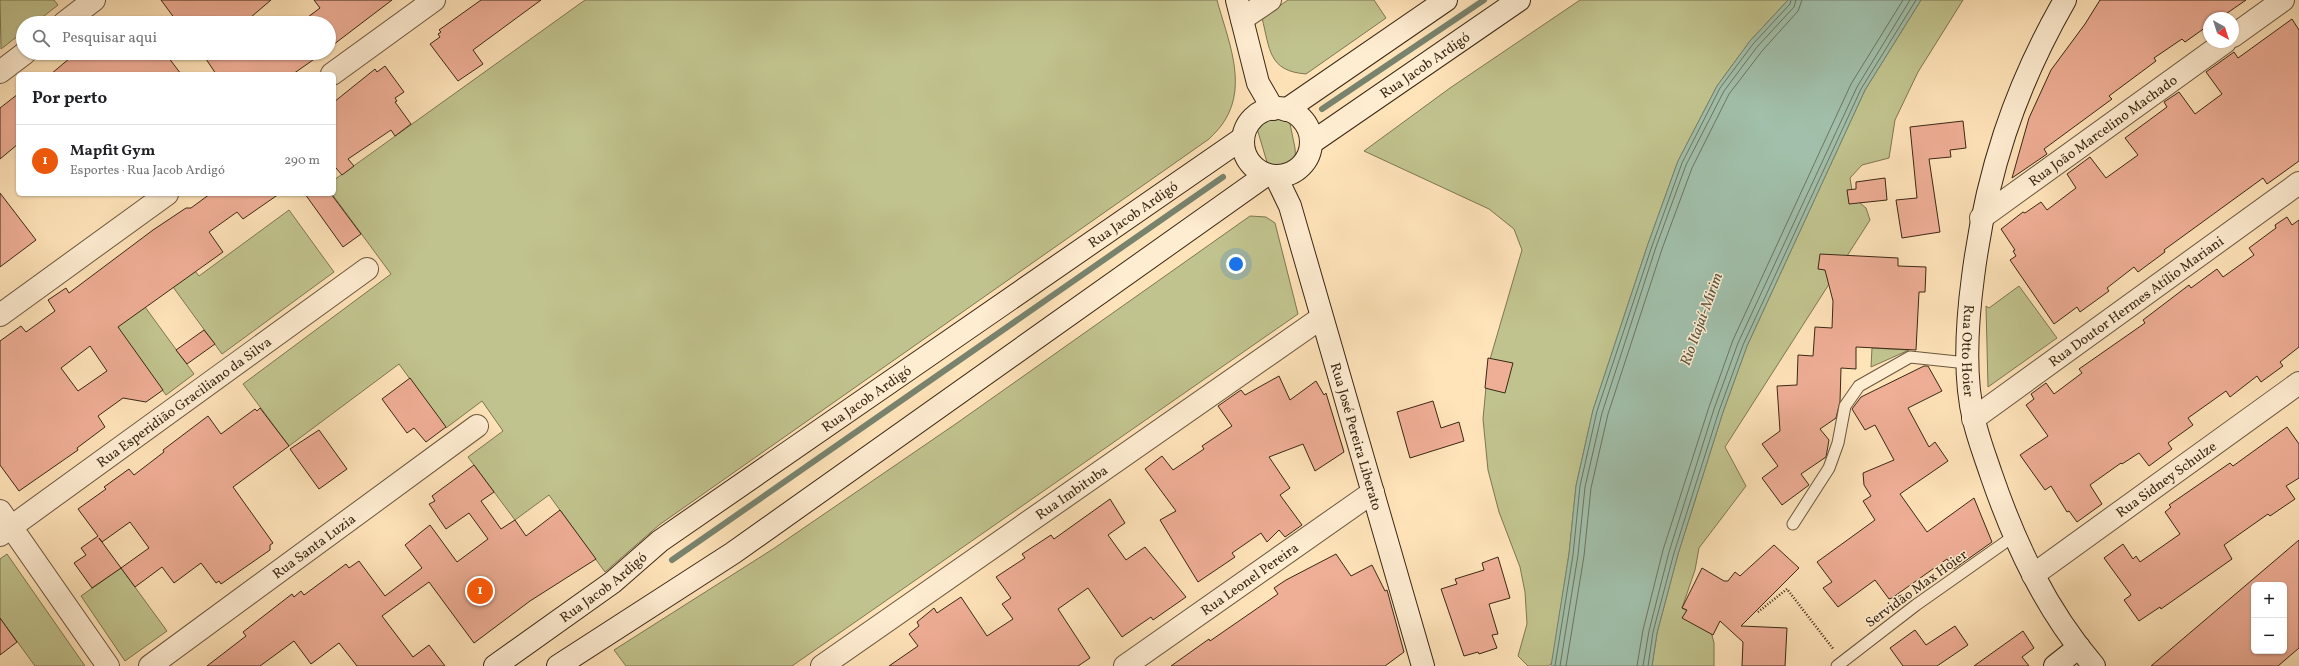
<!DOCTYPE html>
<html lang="pt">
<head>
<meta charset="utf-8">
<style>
  :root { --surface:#fff; --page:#f2f2f2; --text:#202124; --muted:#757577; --line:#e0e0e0; --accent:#ea580c }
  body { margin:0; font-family:Vollkorn,serif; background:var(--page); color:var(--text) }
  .controls { position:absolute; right:12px; bottom:12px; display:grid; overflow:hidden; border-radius:6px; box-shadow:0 1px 3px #0004 }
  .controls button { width:36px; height:36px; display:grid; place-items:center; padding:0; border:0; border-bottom:1px solid var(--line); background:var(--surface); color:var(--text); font:20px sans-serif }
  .compass { position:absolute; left:2203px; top:12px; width:36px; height:36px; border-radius:50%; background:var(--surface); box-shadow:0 1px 3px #0004; rotate:141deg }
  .you { position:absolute; left:1236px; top:264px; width:14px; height:14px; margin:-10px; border:3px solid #fff; border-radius:50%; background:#1a73e8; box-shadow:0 0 0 6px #1a73e833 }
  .badge { display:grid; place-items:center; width:26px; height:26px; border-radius:50%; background:var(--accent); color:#fff; font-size:13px; font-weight:700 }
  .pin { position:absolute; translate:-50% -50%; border:2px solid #fff; box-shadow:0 1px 4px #0006 }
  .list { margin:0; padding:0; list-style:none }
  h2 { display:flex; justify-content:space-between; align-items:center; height:52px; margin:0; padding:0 16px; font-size:17px }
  h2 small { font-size:13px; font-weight:400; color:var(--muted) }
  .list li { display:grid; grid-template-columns:26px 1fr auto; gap:12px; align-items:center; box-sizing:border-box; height:72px; padding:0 16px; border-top:1px solid var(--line) }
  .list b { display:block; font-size:15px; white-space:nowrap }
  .list p { margin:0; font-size:13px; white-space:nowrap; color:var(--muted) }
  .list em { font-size:13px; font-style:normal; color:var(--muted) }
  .icon { flex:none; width:22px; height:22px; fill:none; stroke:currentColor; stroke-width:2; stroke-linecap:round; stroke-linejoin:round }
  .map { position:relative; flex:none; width:2299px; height:666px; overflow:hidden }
  .search { position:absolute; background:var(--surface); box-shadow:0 1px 3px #0004; left:16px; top:16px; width:320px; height:44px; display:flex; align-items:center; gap:10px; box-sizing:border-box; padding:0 14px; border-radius:22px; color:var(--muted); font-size:15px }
  .panel { position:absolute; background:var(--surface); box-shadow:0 1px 3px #0004; left:16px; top:72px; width:320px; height:124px; border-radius:6px }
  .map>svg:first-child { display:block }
  .green { fill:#c1c38e; stroke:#7e7651 }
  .water { fill:#a1bfaa; stroke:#78836e }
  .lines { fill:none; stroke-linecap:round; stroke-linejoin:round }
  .shore { stroke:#6e745f; stroke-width:1 }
  .stream { stroke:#78836e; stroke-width:6 }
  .building { fill:#efae96; stroke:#3a2814; fill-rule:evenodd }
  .lane-casing { stroke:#6b573d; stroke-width:13 }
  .street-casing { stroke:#6b573d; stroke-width:24 }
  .secondary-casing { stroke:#3a2814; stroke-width:24 }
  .path { stroke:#3a2814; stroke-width:2.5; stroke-dasharray:1 2; stroke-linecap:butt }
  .lane { stroke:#ffedd2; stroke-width:11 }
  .street { stroke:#ffedd2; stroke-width:22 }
  .secondary { stroke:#ffedd2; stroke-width:22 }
  .labels { text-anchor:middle; stroke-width:3; stroke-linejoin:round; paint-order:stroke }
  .street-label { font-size:14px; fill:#3a2814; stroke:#ffedd2 }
  .water-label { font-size:15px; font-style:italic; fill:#595541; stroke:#ffedd2 }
</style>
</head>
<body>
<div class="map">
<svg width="2299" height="666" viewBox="0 0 2299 666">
  <rect width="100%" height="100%" fill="#ffe3b9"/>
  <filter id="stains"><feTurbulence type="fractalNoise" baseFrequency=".005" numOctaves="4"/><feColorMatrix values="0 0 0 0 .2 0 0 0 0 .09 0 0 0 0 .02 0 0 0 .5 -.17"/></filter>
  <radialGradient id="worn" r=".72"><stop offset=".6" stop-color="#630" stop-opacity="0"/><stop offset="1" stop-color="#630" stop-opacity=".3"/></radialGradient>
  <path class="green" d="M0,0h54l4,5 -23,18h-12v9l-22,17z
    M585,0h632c10,38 31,83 8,120 -4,7 -10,13 -16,19l-550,386 -54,47 -56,-77 -34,25 -47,-63 35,-26 -21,-30 -36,27 -47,-64 -110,82 -46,-62 148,-110 -59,-80h2v-14z
    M1288,0h86l12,18 -80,56c-38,-3 -36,-25 -44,-56z
    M1580,0h208l-38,41 -33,45 -39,75 -30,83 -55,166 -17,76 -7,68 -17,109 -4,3h-20l-10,-10 9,-32 -2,-32 -5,-25 -21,-55 -11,-42 -5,-51 5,-53 34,-116 -8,-21 -25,-20 -125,-58 86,-63z
    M1921,0h42l-45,72 -23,48 -6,38 -27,7 -12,13 3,19 13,11 4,12 -145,227 21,39 -47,62 -4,22 -13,38 27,16 5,19v23h-62l5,-33 21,-79 45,-142 24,-66 118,-256z
    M1272,115l17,4 6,29 1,16 -14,8 -13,-3 -13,-44 4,-5z
    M289,210l45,62 -112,82 -49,-67 22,-16 4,5z
    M1250,216l16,1 9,6 23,91 -506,352h-166l-12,-16 159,-101 184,-126z
    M2019,286l38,52 -69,49 -2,-81 3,2z
    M145,307l49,67 -28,21 -49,-68z
    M1872,348l37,2 -38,17z
    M7,554l78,112h-50l-35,-48v-59z
    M121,568l46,63 -42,30 -44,-65z"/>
  <path class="water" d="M1788,0h133l-56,90 -118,256 -24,66 -45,142 -21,79 -5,33h-101l18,-112 7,-68 17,-76 55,-166 30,-83 39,-75 33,-45z"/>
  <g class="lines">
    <path class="shore" d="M1555,666l18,-111 7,-69 17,-75 55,-165 30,-83 38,-75 33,-44 37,-40 1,-4
      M1560,666l18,-111 7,-68 17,-74 54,-166 30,-82 38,-74 33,-44 37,-40 2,-7
      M1566,666l18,-110 7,-68 17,-74 54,-165 30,-81 37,-74 33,-43 36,-40 4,-11
      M1637,666l6,-36 20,-80 46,-143 24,-67 118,-256 52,-84
      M1643,666l6,-35 20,-79 45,-143 24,-66 119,-256 53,-87
      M1648,666l5,-34 21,-79 45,-142 24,-66 118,-256 55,-89"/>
    <path class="stream" d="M1322,109l162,-109
      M672,560l551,-383"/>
  </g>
  <path class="building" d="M161,0h110l-27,23h-66z
    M314,0h78l-63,48v-25h-29l20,-15z
    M481,0h60l-68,50 10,14 -25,17 -28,-37 10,-7 -2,-3 3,-2 -2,-2z
    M2100,0h146l-26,18h-11v7l-24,17 -3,-3 -28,19 2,3 -47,35 3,3 -68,50 3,5 -35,24 17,-60 22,-48 34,-46z
    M2292,19l7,11v131l-32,23 -4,-6 -99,72 1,2 -27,20 -4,-5 -27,21 2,3 -29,21 -3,-5 -23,17 -44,-64 6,-4 -3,-5 2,-1 -14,-21 22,-17 2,1 16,-11 6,8 29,-22 -9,-14 23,-17 16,21 32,-23 -13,-17 42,-31 -3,-5 15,-10 16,22 27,-20 -16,-22 28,-20 4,6z
    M76,53h89l16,21h-130z
    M202,53h121l-30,21h-77z
    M385,66l19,26 -9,6 2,3 -2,1 16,22 -16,12 -4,-6 -43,29 6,7 -12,9 -6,-7 -2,1v-67l41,-33 2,3z
    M18,94v50l-18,15v-51z
    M1963,121l3,27 -16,2 1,7 -22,2 11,73 -38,6 -6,-38 21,-2 -7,-71z
    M1885,178l2,22 -38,4 -2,-14 9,-1v-7z
    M0,193l36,47 -36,27z
    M210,194h69l-36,25 -6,-7 -28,20 14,20 -105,75 45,63 -17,12 -23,-4 -25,18 7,11 -28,21 1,2 -59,41 -19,-26v-124l21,-15 5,6 29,-21 -7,-11 18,-12 3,5 84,-63 33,-22h5zM90,346l17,25 -29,20 -17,-23z
    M305,194h26l30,40 -18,13z
    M2287,217l5,8 7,-5v127l-19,15 3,4 -22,16 -4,-6 -27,21 -4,-6 -38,27 5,7 -25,18 4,6 -23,17 -10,-13 -17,11 -1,-1 -31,22 12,19 -25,18 -8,-11 -2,1 -16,-26 -6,4 -25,-35 28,-19 -22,-31 8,-6 -3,-5 15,-11 8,11 28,-21 -3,-4 66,-46 -2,-3 46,-35 2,3 26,-19 6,8 31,-22 -5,-7 27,-20 -1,-3z
    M1820,254l78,4v8l28,1 -1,25h-6l-3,58 -60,-3v22l-15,-1 -1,34 -4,16 -16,11 9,11 -3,17 -25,17 8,11 -27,20 -20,-27 16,-12 -16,-22 18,-13 -3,-45 20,-1 1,-30 15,1 2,-29 17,1 1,-27 -8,-31 -7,-1z
    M204,330l11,14 -28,20 -11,-14z
    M1488,358l25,5 -8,30 -20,-5z
    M1924,366h4l14,25 -34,17 21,39 6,-5 13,19 -48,33 27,38 47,-34 18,44 -38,27 -7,-10 -55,39 -3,1 -14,-19 -37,27 -15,-19 9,-6 -15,-20 58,-42 -12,-19 8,-5 -7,-11 -1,-12 31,-13 -19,-35 -10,5 -13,-21 9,-12z
    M1279,376l11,24 26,-19 8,14 2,-2 18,59 -29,19 -12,-27 -34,13 21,31 -10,7 22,30 -17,12 -6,-7 -12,12 -6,-9 -29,20 3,4 -37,25 -38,-62 16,-9 -31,-42 17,-13 11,14 31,-21 -2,-3 30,-20 -14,-20 23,-16 4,5z
    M410,378l36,49 -20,15 -12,-14 -7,5 -25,-34z
    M1433,401l8,27 18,-6 5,19 -54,17 -13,-46z
    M260,408l29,38 -56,41 40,56 -3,2v5l-49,34 -2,-3 -3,2 -15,-20 -27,20 -12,-16 -27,20 -14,-19 -29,20 -18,-25 12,-8 -5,-7 17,-12 -20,-27 28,-20 -2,-2 25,-18 5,6 30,-23 -1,-2 45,-34 13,18 34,-25 2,2zM130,522l19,26 -28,20 -22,-30 3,4z
    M2287,427l12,17v34l-13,8 9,13 -25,17 -2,-2 -44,31 8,14 -71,50 -1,-2 -21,14 -15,-21 7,-5 -27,-37 19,-14 10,15 3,-3 4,6 40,-28 -15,-22 6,-5 -2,-2 61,-42 3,3z
    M319,430l28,39 -28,20 -29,-40z
    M474,465l20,27 -13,9 20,28 14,-9 11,16 34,-26 36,49 -66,42 -56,42 -45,-61 -47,34 31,41 16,-12 16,21h-88l-18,-23 -28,21 -17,-23 -34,25h-53l39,-30 -3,-4 49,-38 2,3 7,-6 3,4 42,-31 3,4 10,-7 26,35 37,-28 -17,-23 25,-20 27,37 31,-23 -19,-26 -23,16 -17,-25 6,-3 -3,-5z
    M1110,499l15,24 -17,12 18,25 19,-13 41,50 -33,23 -2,-3 -29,20 -34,-49 -30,21 32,49 -12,8h-189l29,-20 -9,-12 10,-8 -2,-4 17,-14 3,5 24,-16 26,39 26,-17 -11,-15 9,-6 -15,-21 29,-19 -3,-4 29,-19 3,4z
    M2299,540v108l-21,18h-127zM2254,585h30v66h-30z
    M1774,545l25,23 -58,58 46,2 -2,38h-43l1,-24 -23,-21 -7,14 -31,-17 5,-8 -5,-2 20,-40 22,13h4l7,-9 5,4z
    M1336,554l15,22 21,-11 13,26 2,-1 17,62 -19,14h-214l38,-27 1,2 68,-47 -4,-6 12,-8z
    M1498,557l12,41 -21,6 9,30 -6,1 5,13 -18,6 -1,-2 -14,4 -23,-67 16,-5 -2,-5 29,-9 -2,-7z
    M0,618l17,24 -17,13z
    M1955,626l13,19 -31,21h-34l-13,-18 25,-18 11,15z
    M2023,631l11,17 -12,9 7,9h-55z"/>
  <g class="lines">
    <defs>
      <path id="lane" d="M1793,524l36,-56 9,-25 7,-37 14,-20 51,-29 57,6
        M1837,666l79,-61 98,-69"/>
      <g id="street">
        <path d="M1242,19l28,-19"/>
        <path d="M64,23l30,-23"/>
        <path d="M2233,36l50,-36"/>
        <path d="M0,72l25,-19"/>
        <path d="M332,74l102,-74"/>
        <path id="s1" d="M1981,218l244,-176"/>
        <path d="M0,315l167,-121"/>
        <path id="s2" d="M1973,419l326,-236"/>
        <path d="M0,511l108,155"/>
        <path id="s3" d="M0,535l367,-266"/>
        <path id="s4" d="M2033,575l266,-192"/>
        <path id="s5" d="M150,666l327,-240"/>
        <path id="s6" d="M822,666l499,-348"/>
        <path id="s7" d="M1125,666l248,-174"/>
      </g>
      <g id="secondary">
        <path d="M1237,0l21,83 15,26"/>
        <path id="s8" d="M2065,0c-51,89 -79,175 -92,277 -6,45 -10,98 1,143 4,18 11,36 17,54 24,70 55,136 103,192"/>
        <circle cx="1277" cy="142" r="34"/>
        <path d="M1286,110l160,-110"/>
        <path id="s9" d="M1311,143l208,-143"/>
        <path id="s10" d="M1276,177l14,29 133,460"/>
        <path id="s11" d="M495,666l118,-84 47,-41 583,-403"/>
        <path d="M558,666l175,-113 533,-378"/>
        <path d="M2055,666l24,-19"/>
      </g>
    </defs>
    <use href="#lane" class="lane-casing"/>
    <use href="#street" class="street-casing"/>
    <use href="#secondary" class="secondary-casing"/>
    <path class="path" d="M1758,612l29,-23 47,61"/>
    <use href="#lane" class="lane"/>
    <use href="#street" class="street"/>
    <use href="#secondary" class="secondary"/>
  </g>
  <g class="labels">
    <g class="street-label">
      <text dy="5" stroke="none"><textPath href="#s9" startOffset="138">Rua Jacob Ardigó</textPath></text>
      <text dy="5" stroke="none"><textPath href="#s1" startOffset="150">Rua João Marcelino Machado</textPath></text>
      <text dy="5" stroke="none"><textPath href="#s11" startOffset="782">Rua Jacob Ardigó</textPath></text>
      <text dy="5" stroke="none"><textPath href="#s2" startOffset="201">Rua Doutor Hermes Atílio Mariani</textPath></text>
      <text dy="5" stroke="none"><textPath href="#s8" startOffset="368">Rua Otto Hoier</textPath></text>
      <text dy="5" stroke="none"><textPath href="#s11" startOffset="458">Rua Jacob Ardigó</textPath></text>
      <text dy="5" stroke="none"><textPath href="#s3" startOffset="227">Rua Esperidião Graciliano da Silva</textPath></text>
      <text dy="5" stroke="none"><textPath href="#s10" startOffset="272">Rua José Pereira Liberato</textPath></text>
      <text dy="5" stroke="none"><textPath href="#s4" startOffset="164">Rua Sidney Schulze</textPath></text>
      <text dy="5" stroke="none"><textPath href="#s6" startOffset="304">Rua Imbituba</textPath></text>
      <text dy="5" stroke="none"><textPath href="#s5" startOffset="203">Rua Santa Luzia</textPath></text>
      <text dy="5" stroke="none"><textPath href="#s7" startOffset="152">Rua Leonel Pereira</textPath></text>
      <text dy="5" stroke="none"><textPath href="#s11" startOffset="134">Rua Jacob Ardigó</textPath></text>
      <text transform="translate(1916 588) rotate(-36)" y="5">Servidão Max Hoier</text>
    </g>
    <g class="water-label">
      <text transform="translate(1701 319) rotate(-70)" y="5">Rio Itajaí-Mirim</text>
    </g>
  </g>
  <rect width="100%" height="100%" filter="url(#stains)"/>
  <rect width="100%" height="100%" fill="url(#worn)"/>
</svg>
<div class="controls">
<button>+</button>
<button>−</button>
</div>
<svg class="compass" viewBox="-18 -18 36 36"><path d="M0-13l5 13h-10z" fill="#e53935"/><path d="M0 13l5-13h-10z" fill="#757577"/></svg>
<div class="you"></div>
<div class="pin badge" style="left:480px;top:591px">1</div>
<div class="search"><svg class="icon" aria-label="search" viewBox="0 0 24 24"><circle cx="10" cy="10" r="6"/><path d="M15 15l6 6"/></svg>Pesquisar aqui</div>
<section class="panel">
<h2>Por perto<small></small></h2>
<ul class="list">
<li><span class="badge">1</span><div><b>Mapfit Gym</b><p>Esportes · Rua Jacob Ardigó</p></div><em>290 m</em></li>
</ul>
</section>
</div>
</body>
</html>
